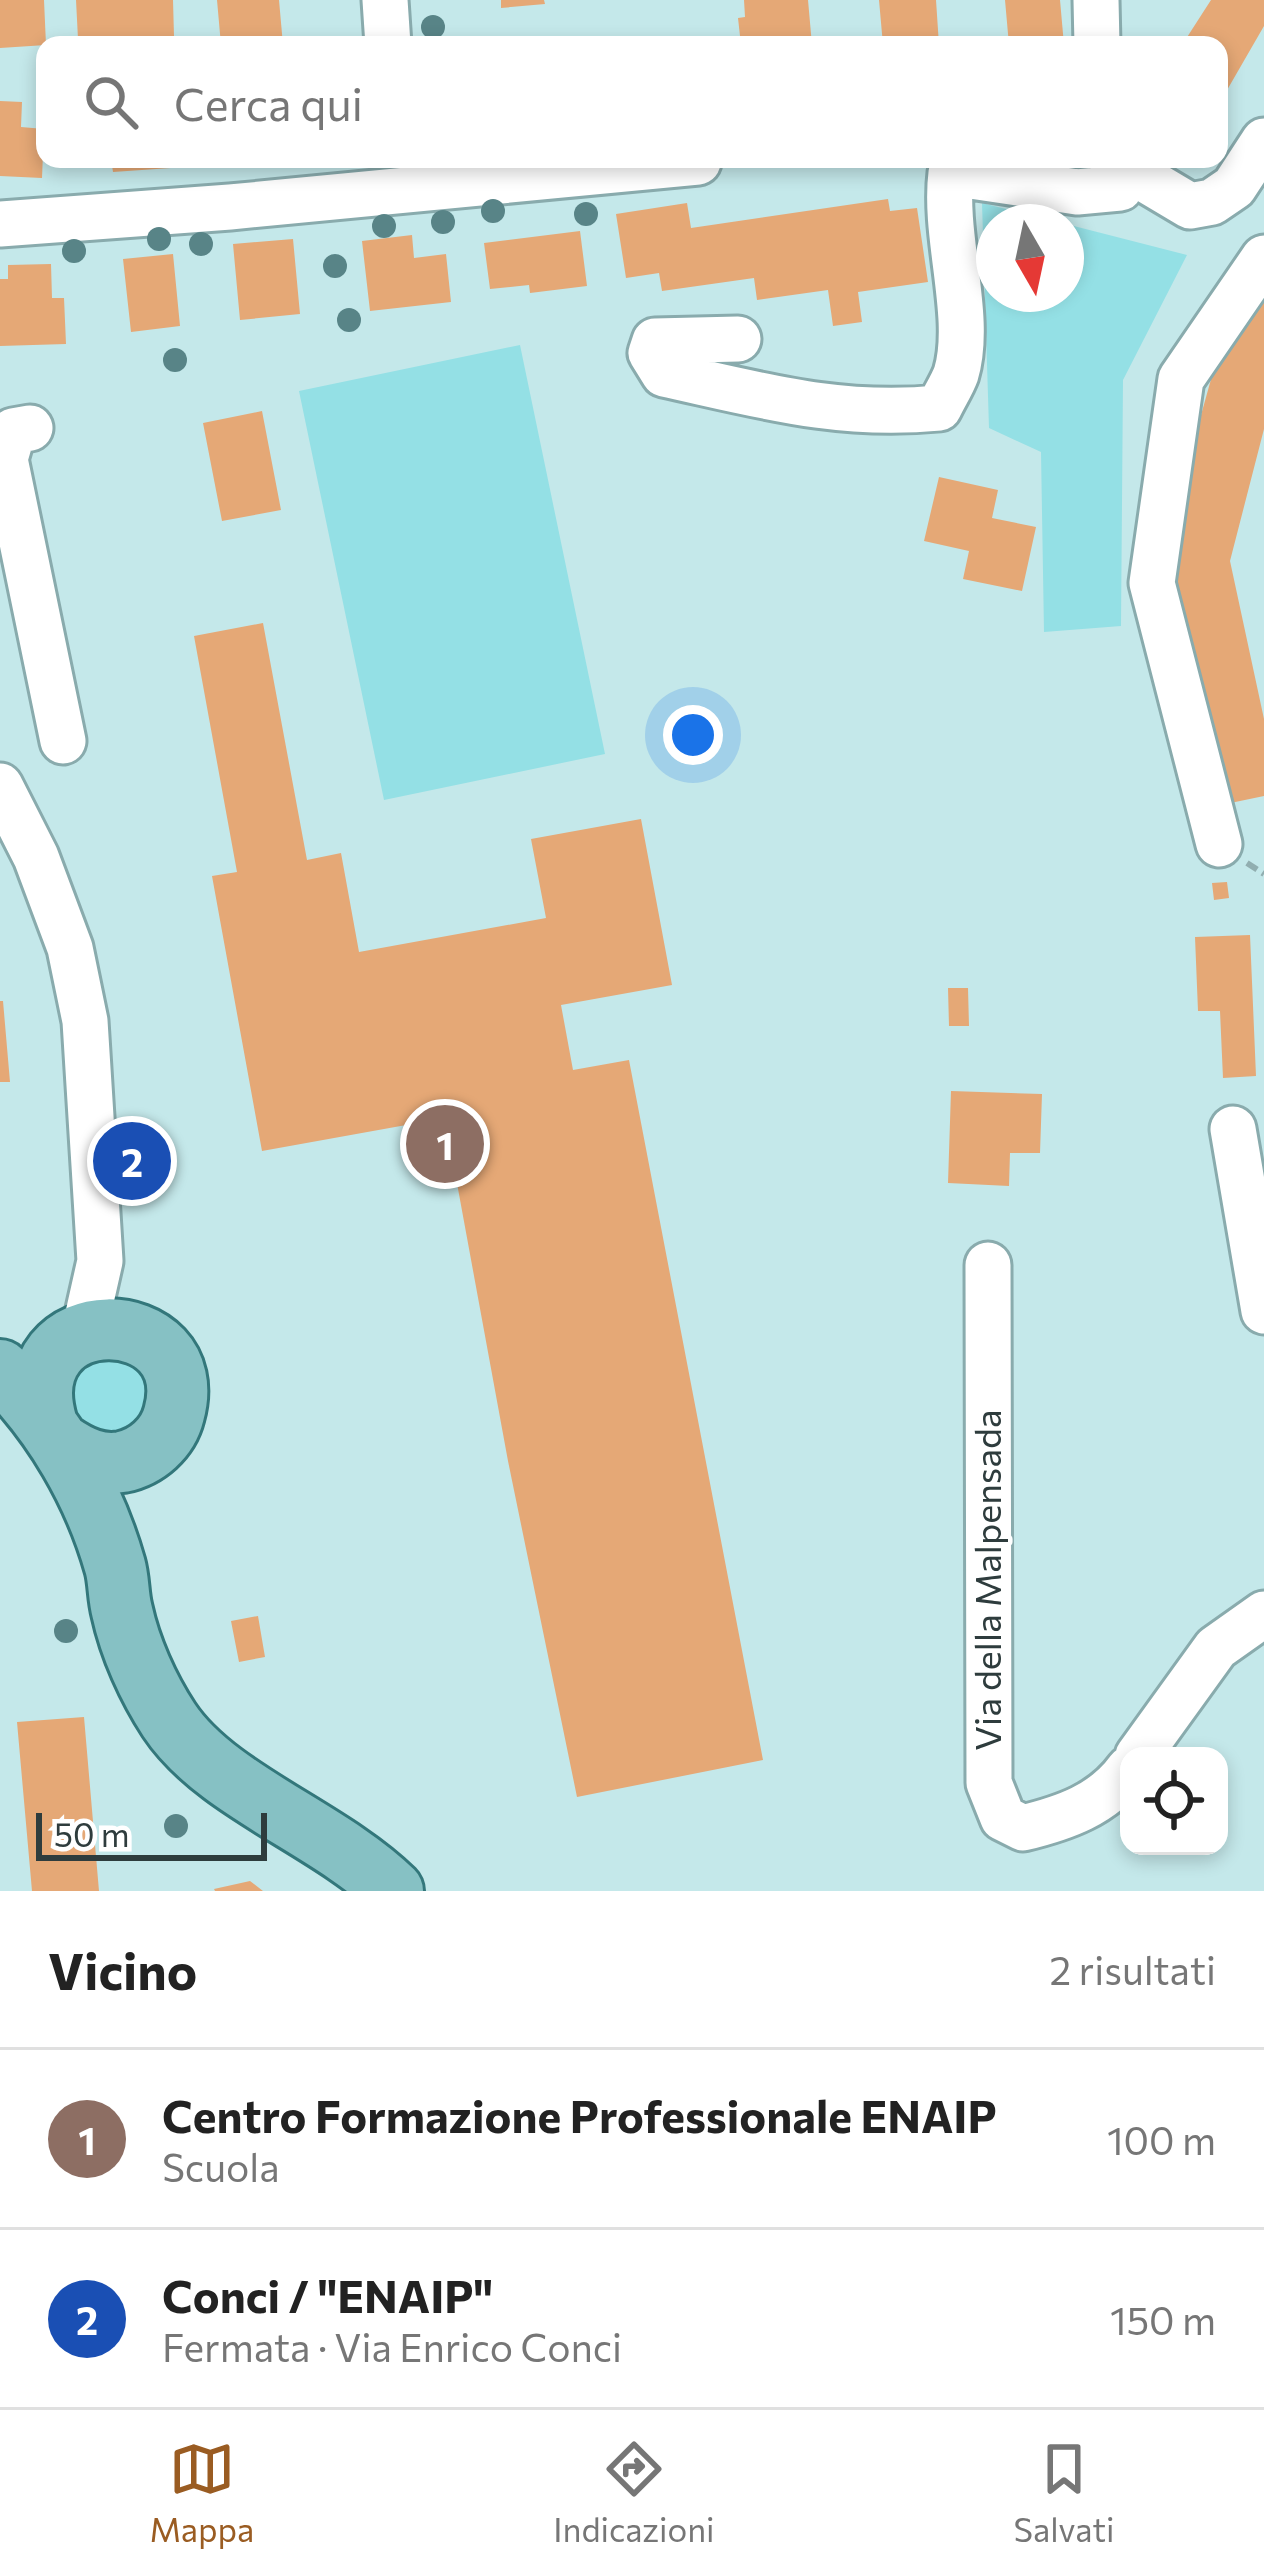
<!DOCTYPE html>
<html lang="it">
<head>
<meta charset="utf-8">
<style>
  :root { --surface:#fff; --page:#f6f6f6; --text:#222; --muted:#767676; --line:#e0e0e0; --accent:#9a5c22 }
  body { margin:0; font-family:Commissioner,sans-serif; background:var(--page); color:var(--text) }
  .controls { position:absolute; right:36px; bottom:36px; display:grid; overflow:hidden; border-radius:24px; box-shadow:0 6px 18px #0003 }
  .controls button { width:108px; height:108px; display:grid; place-items:center; padding:0; border:0; border-bottom:3px solid var(--line); background:var(--surface); color:var(--text); font:60px sans-serif }
  .compass { position:absolute; left:976px; top:204px; width:108px; height:108px; border-radius:50%; background:var(--surface); box-shadow:0 6px 18px #0003; rotate:171deg }
  .scale { position:absolute; left:36px; bottom:30px; width:231px; box-sizing:border-box; padding-left:12px; border:6px solid #2e3c3d; border-top:0; font-size:33px; line-height:42px; white-space:nowrap; color:#2e3c3d; -webkit-text-stroke:9px #fff; paint-order:stroke }
  .you { position:absolute; left:693px; top:735px; width:42px; height:42px; margin:-30px; border:9px solid #fff; border-radius:50%; background:#1a73e8; box-shadow:0 0 0 18px #1a73e833 }
  .badge { display:grid; place-items:center; width:78px; height:78px; border-radius:50%; background:var(--accent); color:#fff; font-size:39px; font-weight:700 }
  .pin { position:absolute; translate:-50% -50%; border:6px solid #fff; box-shadow:0 3px 12px #0006 }
  .list { margin:0; padding:0; list-style:none }
  h2 { display:flex; justify-content:space-between; align-items:center; height:156px; margin:0; padding:0 48px; font-size:51px }
  h2 small { font-size:39px; font-weight:400; color:var(--muted) }
  .list li { display:grid; grid-template-columns:78px 1fr auto; gap:36px; align-items:center; box-sizing:border-box; height:180px; padding:0 48px; border-top:3px solid var(--line) }
  .list b { display:block; font-size:45px; white-space:nowrap }
  .list p { margin:0; font-size:39px; white-space:nowrap; color:var(--muted) }
  .list em { font-size:39px; font-style:normal; color:var(--muted) }
  .icon { flex:none; width:66px; height:66px; fill:none; stroke:currentColor; stroke-width:2; stroke-linecap:round; stroke-linejoin:round }
  .map { position:relative; flex:none; width:1264px; height:1891px; overflow:hidden }
  .search { position:absolute; background:var(--surface); box-shadow:0 6px 18px #0003; left:36px; right:36px; top:36px; height:132px; display:flex; align-items:center; gap:30px; box-sizing:border-box; padding:0 42px; border-radius:24px; color:var(--muted); font-size:45px }
  .sheet { height:516px; background:var(--surface) }
  nav { display:flex; justify-content:space-around; align-items:center; box-sizing:border-box; height:168px; border-top:3px solid var(--line); background:var(--surface); font-size:33px; color:var(--muted) }
  nav a { display:grid; justify-items:center; gap:6px }
  nav .on { color:var(--accent) }
  .map>svg:first-child { display:block }
  .green { fill:#94e0e5 }
  .building { fill:#e5a876 }
  .lines { fill:none; stroke-linecap:round; stroke-linejoin:round }
  .minor-casing { stroke:#89abad; stroke-width:51 }
  .major-casing { stroke:#33777b; stroke-width:66 }
  .path { stroke:#91aeb0; stroke-width:6; stroke-dasharray:12 6; stroke-linecap:butt }
  .minor { stroke:#fff; stroke-width:45 }
  .major { stroke:#86c1c4; stroke-width:60 }
  .tree { fill:#588487 }
  .labels { text-anchor:middle; stroke-width:9; stroke-linejoin:round; paint-order:stroke }
  .street-label { font-size:36px; fill:#2e3c3d; stroke:#fff }
</style>
</head>
<body>
<div class="map">
<svg width="1264" height="1891" viewBox="0 0 1264 1891">
  <rect width="100%" height="100%" fill="#c4e8ea"/>
  <path class="green" d="M982,203l75,19h-63v72h72v-70l121,31 -64,125 -2,246 -77,6 -3,-180 -52,-24z
    M520,345l85,409 -221,46 -85,-409z
    M70 1396a39 39 0 1 1 78 0a39 39 0 1 1-78 0Z"/>
  <path class="building" d="M0,0h44l2,45 -46,3z
    M76,0h97l1,36 -96,3z
    M217,0h62l4,45h-62z
    M501,0h43l1,4 -44,4z
    M744,0h64l4,45h-71l-3,-27 7,-1z
    M879,0h57l3,45h-56z
    M1005,0h55l4,45h-55z
    M1211,0h53v26l-45,78v-59h-37z
    M664,39v6h-33v-3z
    M0,101l22,1 -1,25 23,2 -2,49 -42,-2z
    M111,159h74v8l-72,5z
    M231,159h52v3l-52,4z
    M888,199l2,12 27,-3 11,74 -70,10 4,30 -29,4 -5,-36 -71,10 -3,-22 -92,13 -3,-18 -33,5 -10,-64 71,-11 4,25z
    M580,231l7,55 -57,7 -1,-8 -39,4 -6,-46z
    M412,235l2,23 32,-4 5,48 -81,9 -8,-70z
    M293,239l7,75 -60,6 -7,-76z
    M173,254l7,72 -49,6 -8,-73z
    M51,264l1,34h12l2,46 -66,2v-67h8v-14z
    M1264,287v142l-34,132 34,158v77l-48,10 -51,-262 50,-179z
    M262,411l19,99 -59,11 -19,-98z
    M939,477l59,13 -6,28 44,9 -14,64 -59,-12 6,-28 -45,-10z
    M263,623l44,237 34,-7 18,99 187,-34 -15,-79 110,-20 31,166 -111,20 12,65 56,-10 134,700 -186,37 -69,-336 -63,-343 -183,33 -50,-275 25,-4 -43,-236z
    M1227,882l2,16 -15,2 -2,-17z
    M1250,935l6,141 -33,2 -3,-67h-22l-3,-74z
    M948,988h20l1,38h-20z
    M0,1001h3l7,81h-10z
    M951,1091l91,3 -2,59h-30l-1,33 -61,-3z
    M258,1616l7,41 -26,5 -8,-41z
    M84,1717l15,174h-67l-15,-169z
    M250,1881l13,10h-48l-1,-2z"/>
  <g class="lines">
    <defs>
      <path id="minor" d="M385,0l3,45
        M1096,0l1,45
        M1111,159l79,47 22,-4 22,-15 30,-46
        M0,224l230,-17 468,-45
        M738,339l-83,2 -4,12 13,21c96,21 175,44 275,34 5,-11 13,-23 17,-34 17,-57 -13,-137 -5,-201l126,19 43,-4 8,-17
        M30,428l-17,3 -8,28 58,282
        M0,786l36,71 34,91 15,73 15,240 -16,71
        M1219,844l-67,-261 29,-204 83,-121
        M1233,1129l31,182
        M988,1265l1,518 14,35 20,10c41,-10 80,-23 106,-59
        M1138,1756l78,-108 48,-34"/>
      <path id="major" d="M0,1370c54,54 94,122 115,196 4,14 3,30 7,45 8,37 26,77 47,109 47,71 160,108 224,171
        M47,1424c-38,-127 158,-122 127,-10 -6,24 -27,43 -52,48 -23,4 -42,-5 -61,-18"/>
    </defs>
    <use href="#minor" class="minor-casing"/>
    <use href="#major" class="major-casing"/>
    <path class="path" d="M1247,863l17,11"/>
    <use href="#minor" class="minor"/>
    <use href="#major" class="major"/>
  </g>
  <g class="tree">
    <circle cx="433" cy="27" r="12"/>
    <circle cx="493" cy="211" r="12"/>
    <circle cx="586" cy="214" r="12"/>
    <circle cx="443" cy="222" r="12"/>
    <circle cx="384" cy="226" r="12"/>
    <circle cx="159" cy="239" r="12"/>
    <circle cx="201" cy="244" r="12"/>
    <circle cx="74" cy="251" r="12"/>
    <circle cx="335" cy="266" r="12"/>
    <circle cx="349" cy="320" r="12"/>
    <circle cx="175" cy="360" r="12"/>
    <circle cx="66" cy="1631" r="12"/>
    <circle cx="176" cy="1826" r="12"/>
  </g>
  <g class="labels">
    <g class="street-label">
      <text transform="translate(988 1580) rotate(-90)" y="13">Via della Malpensada</text>
    </g>
  </g>
</svg>
<div class="controls">
<button><svg class="icon" aria-label="locate" viewBox="0 0 24 24"><circle cx="12" cy="12" r="6"/><path d="M12 2v4M12 18v4M2 12h4M18 12h4"/></svg></button>
</div>
<svg class="compass" viewBox="-18 -18 36 36"><path d="M0-13l5 13h-10z" fill="#e53935"/><path d="M0 13l5-13h-10z" fill="#767676"/></svg>
<div class="scale">50 m</div>
<div class="you"></div>
<div class="pin badge" style="left:445px;top:1144px;background:#8d6e63">1</div>
<div class="pin badge" style="left:132px;top:1161px;background:#1a4fb4">2</div>
<div class="search"><svg class="icon" aria-label="search" viewBox="0 0 24 24"><circle cx="10" cy="10" r="6"/><path d="M15 15l6 6"/></svg>Cerca qui</div>
</div>
<section class="sheet">
<h2>Vicino<small>2 risultati</small></h2>
<ul class="list">
<li><span class="badge" style="background:#8d6e63">1</span><div><b>Centro Formazione Professionale ENAIP</b><p>Scuola</p></div><em>100 m</em></li>
<li><span class="badge" style="background:#1a4fb4">2</span><div><b>Conci / &quot;ENAIP&quot;</b><p>Fermata · Via Enrico Conci</p></div><em>150 m</em></li>
</ul>
</section>
<nav>
<a class="on"><svg class="icon" aria-label="map" viewBox="0 0 24 24"><path d="M3 6l6-2 6 2 6-2v14l-6 2-6-2-6 2zM9 4v14M15 6v14"/></svg>Mappa</a>
<a><svg class="icon" aria-label="directions" viewBox="0 0 24 24"><path d="M12 3l9 9-9 9-9-9zM9 14v-3h6M13 9l2 2-2 2"/></svg>Indicazioni</a>
<a><svg class="icon" aria-label="saved" viewBox="0 0 24 24"><path d="M7 4h10v16l-5-4-5 4z"/></svg>Salvati</a>
</nav>
</body>
</html>
